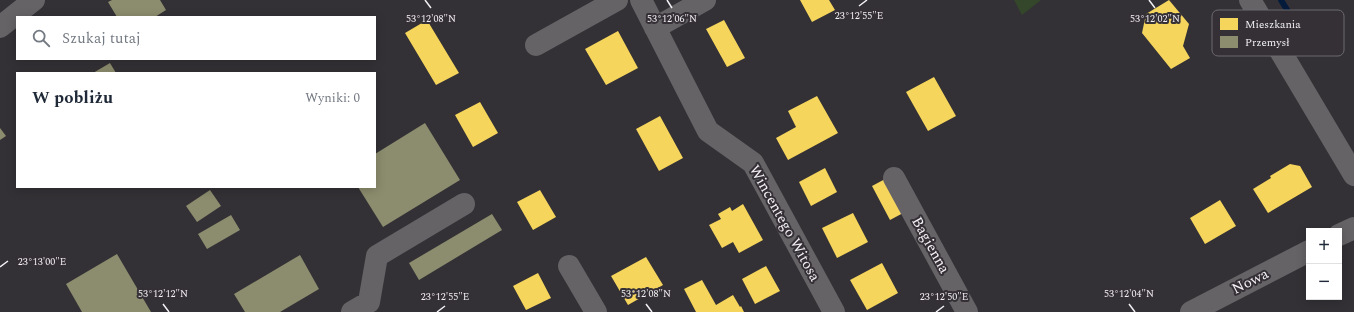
<!DOCTYPE html>
<html lang="pl">
<head>
<meta charset="utf-8">
<style>
  :root { --surface:#fff; --page:#f2f2f3; --text:#1f2937; --muted:#747a83; --line:#e0e1e3 }
  body { margin:0; font-family:Spectral,serif; background:var(--page); color:var(--text) }
  .controls { position:absolute; right:12px; bottom:12px; display:grid; overflow:hidden; border-radius:0px; box-shadow:0 2px 10px #0003 }
  .controls button { width:36px; height:36px; display:grid; place-items:center; padding:0; border:0; border-bottom:1px solid var(--line); background:var(--surface); color:var(--text); font:20px sans-serif }
  .list { margin:0; padding:0; list-style:none }
  h2 { display:flex; justify-content:space-between; align-items:center; height:52px; margin:0; padding:0 16px; font-size:17px }
  h2 small { font-size:13px; font-weight:400; color:var(--muted) }
  .icon { flex:none; width:22px; height:22px; fill:none; stroke:currentColor; stroke-width:2; stroke-linecap:round; stroke-linejoin:round }
  .map { position:relative; flex:none; width:1354px; height:312px; overflow:hidden }
  .search { position:absolute; background:var(--surface); box-shadow:0 2px 10px #0003; left:16px; top:16px; width:360px; height:44px; display:flex; align-items:center; gap:10px; box-sizing:border-box; padding:0 14px; border-radius:0px; color:var(--muted); font-size:15px }
  .panel { position:absolute; background:var(--surface); box-shadow:0 2px 10px #0003; left:16px; top:72px; width:360px; height:116px; border-radius:0px }
  .map>svg:first-child { display:block }
  .green { fill:#34472a }
  .homes { fill:#f6d55c }
  .industry { fill:#8c8c6e }
  .lines { fill:none; stroke-linecap:round; stroke-linejoin:round }
  .stream { stroke:#051b3c; stroke-width:6 }
  .minor { stroke:#656366; stroke-width:22 }
  .ticks { fill:none; stroke:#f2f0f3; stroke-width:1.5 }
  .labels { text-anchor:middle; stroke-width:4; stroke-linejoin:round; paint-order:stroke }
  .street-label { font-size:15px; fill:#f2f0f3; stroke:#343036 }
  .key { fill:#343036; stroke:#6d6a6f; stroke-width:1 }
  .key-label { font-size:11px; fill:#f2f0f3 }
  .ticks-label { font-size:10px; text-anchor:middle; fill:#f2f0f3; stroke:#343036; stroke-width:4; stroke-linejoin:round; paint-order:stroke }
</style>
</head>
<body>
<div class="map">
<svg width="1354" height="312" viewBox="0 0 1354 312">
  <rect width="100%" height="100%" fill="#333135"/>
  <path class="green" d="M1014,0h27l-19,15z"/>
  <path class="homes" d="M800,0h29l6,10 -23,12z
    M1169,0l20,24 -6,22 7,12 -19,11 -29,-36 4,-19z
    M427,20l32,53 -23,12 -31,-52z
    M724,20l21,38 -18,9 -21,-38z
    M618,31l20,37 -32,17 -21,-36z
    M934,77l22,39 -28,15 -22,-39z
    M817,96l21,37 -50,27 -12,-22 20,-11 -8,-16z
    M480,102l18,31 -25,14 -18,-32z
    M660,116l23,42 -24,13 -23,-42z
    M1290,164l10,2 12,21 -44,26 -15,-24 18,-11 -1,-2z
    M825,168l12,24 -26,14 -12,-24z
    M887,178l18,34 -15,8 -18,-34z
    M540,190l16,27 -23,13 -16,-28z
    M1220,200l16,26 -31,18 -15,-26z
    M743,204l20,36 -24,13 -6,-11 -11,6 -13,-23 12,-6 -3,-5 12,-7 2,4z
    M853,213l15,29 -31,16 -15,-30z
    M646,257l17,28 -35,20 -17,-29z
    M882,263l16,30 -31,17 -17,-30z
    M766,266l14,25 -25,13 -13,-25z
    M538,273l13,25 -25,12 -13,-24z
    M702,280l14,25 17,-10 7,12 1,-1 3,6h-48l-12,-23z"/>
  <path class="industry" d="M112,0h48l6,10 -11,7h-38l-9,-15z
    M110,63l6,10h-23z
    M425,123l35,57 -77,47 -25,-40h17v-33z
    M0,128l6,8 -6,4z
    M210,190l11,16 -24,16 -11,-16z
    M492,214l10,16 -83,50 -10,-17z
    M231,215l9,15 -33,19 -9,-15z
    M117,254l34,58h-69l-16,-28z
    M300,255l19,34 -39,23h-35l-11,-18z"/>
  <g class="lines">
    <path class="stream" d="M1281,0l11,18"/>
    <path class="minor" d="M641,0l67,131 45,32 81,149
      M1250,0l104,175
      M0,27l34,-27
      M655,28l50,-28
      M536,45l81,-45
      M894,178l73,134
      M1339,235l15,-7
      M569,266l27,46
      M352,312l17,-10 8,-46 87,-52
      M1191,312l118,-61"/>
  </g>
  <path class="ticks" d="M425,0l6,8M667,0l5,8M1149,0l6,8M859,6l8,-6M0,267l8,-6M163,304l6,8M646,304l6,8M1129,304l6,8M437,312l8,-6M936,312l8,-6"/>
  <g class="labels">
    <g class="street-label">
      <text transform="translate(785 223) rotate(61)" y="5">Wincentego Witosa</text>
      <text transform="translate(931 245) rotate(61)" y="5">Bagienna</text>
      <text transform="translate(1250 281) rotate(-27)" y="5">Nowa</text>
    </g>
  </g>
  <rect x="1212" y="10" width="132" height="46" rx="6" class="key"/>
  <rect x="1220" y="18" width="18" height="12" fill="#f6d55c"/>
  <rect x="1220" y="36" width="18" height="12" fill="#8c8c6e"/>
  <g class="key-label">
    <text x="1245" y="28">Mieszkania</text>
    <text x="1245" y="46">Przemysł</text>
  </g>
  <g class="ticks-label">
    <text x="859" y="19">23°12'55"E</text>
    <text x="431" y="22">53°12'08"N</text>
    <text x="672" y="22">53°12'06"N</text>
    <text x="1155" y="22">53°12'02"N</text>
    <text x="42" y="265">23°13'00"E</text>
    <text x="163" y="297">53°12'12"N</text>
    <text x="646" y="297">53°12'08"N</text>
    <text x="1129" y="297">53°12'04"N</text>
    <text x="445" y="300">23°12'55"E</text>
    <text x="944" y="300">23°12'50"E</text>
  </g>
</svg>
<div class="controls">
<button>+</button>
<button>−</button>
</div>
<div class="search"><svg class="icon" aria-label="search" viewBox="0 0 24 24"><circle cx="10" cy="10" r="6"/><path d="M15 15l6 6"/></svg>Szukaj tutaj</div>
<section class="panel">
<h2>W pobliżu<small>Wyniki: 0</small></h2>
<ul class="list">
</ul>
</section>
</div>
</body>
</html>
